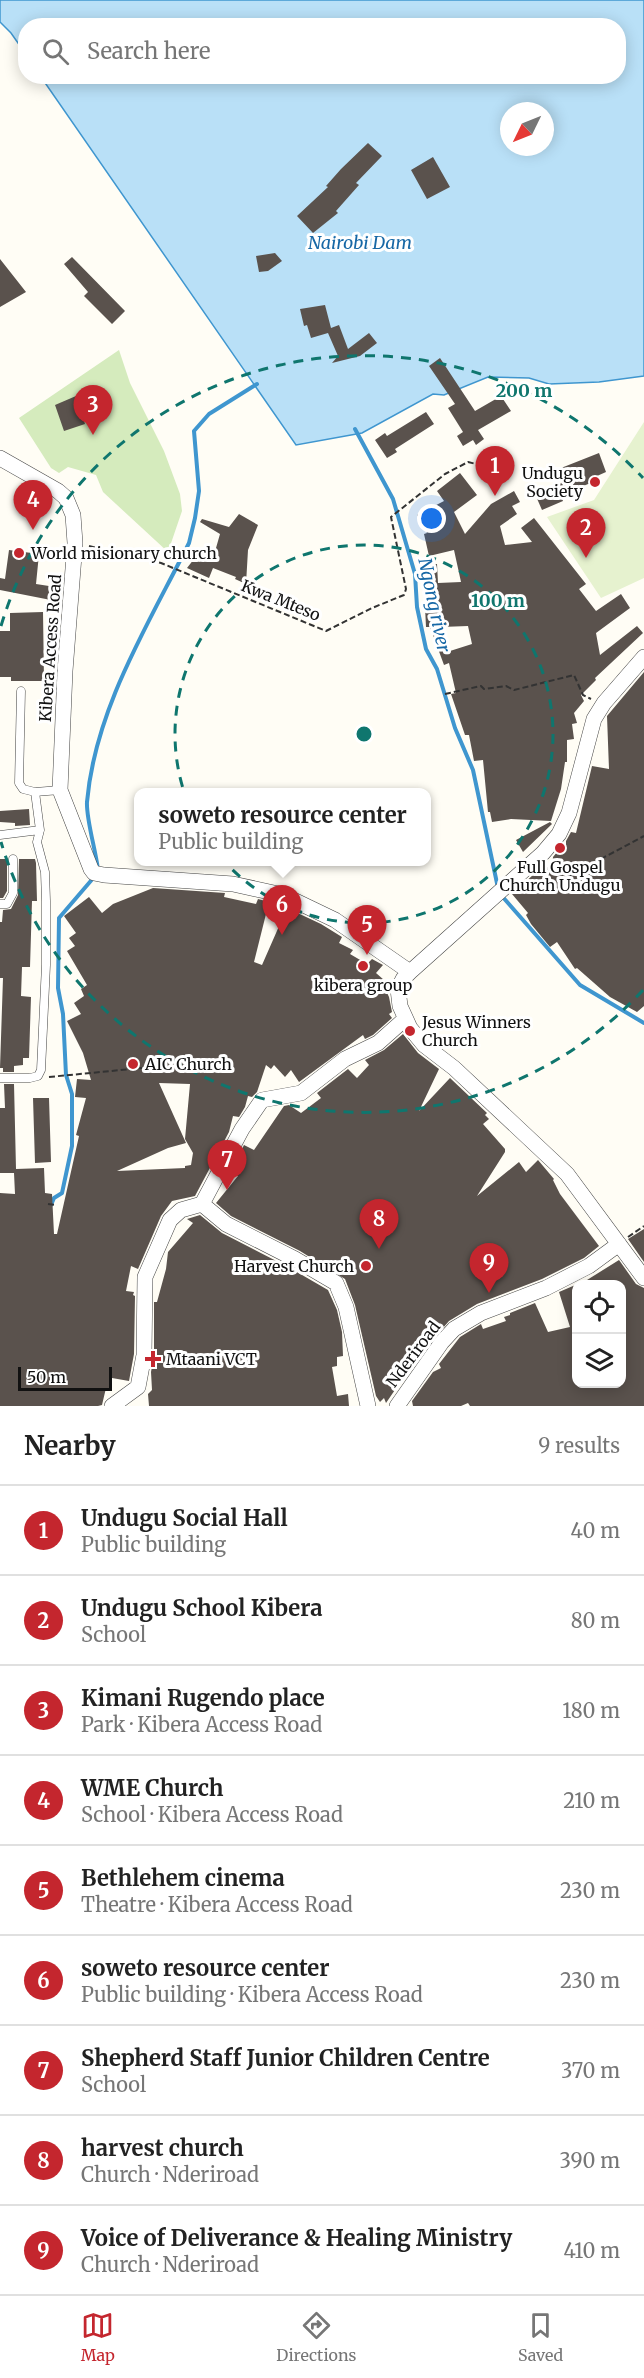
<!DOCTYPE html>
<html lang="en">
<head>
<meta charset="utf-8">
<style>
  :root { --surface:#fff; --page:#f6f6f6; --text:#222; --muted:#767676; --line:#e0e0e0; --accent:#c4262e }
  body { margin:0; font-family:Merriweather,serif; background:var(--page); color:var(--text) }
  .controls { position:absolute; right:18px; bottom:18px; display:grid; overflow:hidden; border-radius:12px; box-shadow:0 3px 15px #0003 }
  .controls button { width:54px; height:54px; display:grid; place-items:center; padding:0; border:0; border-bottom:2px solid var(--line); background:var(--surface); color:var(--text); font:30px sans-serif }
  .compass { position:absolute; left:500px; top:102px; width:54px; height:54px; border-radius:50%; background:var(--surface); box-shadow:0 3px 15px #0003; rotate:227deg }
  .scale { position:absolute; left:18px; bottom:15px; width:94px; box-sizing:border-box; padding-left:6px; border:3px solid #111; border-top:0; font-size:16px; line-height:21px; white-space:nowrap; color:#111; -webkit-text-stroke:4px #fff; paint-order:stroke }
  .you { position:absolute; left:432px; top:519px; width:21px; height:21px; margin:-15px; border:4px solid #fff; border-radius:50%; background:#1a73e8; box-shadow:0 0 0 9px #1a73e833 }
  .badge { display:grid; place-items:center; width:39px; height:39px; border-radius:50%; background:var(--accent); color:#fff; font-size:20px; font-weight:700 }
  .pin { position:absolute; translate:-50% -50px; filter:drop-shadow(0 2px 3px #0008) }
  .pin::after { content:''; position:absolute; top:32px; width:21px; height:18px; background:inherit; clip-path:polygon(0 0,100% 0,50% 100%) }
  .popup { position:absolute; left:134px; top:788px; width:297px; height:78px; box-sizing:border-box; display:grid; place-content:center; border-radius:12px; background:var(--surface); filter:drop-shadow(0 2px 4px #0005); font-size:20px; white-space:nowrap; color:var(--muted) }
  .popup b { font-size:22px; color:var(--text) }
  .popup::after { content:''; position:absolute; left:50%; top:100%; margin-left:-12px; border:12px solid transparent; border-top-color:var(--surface) }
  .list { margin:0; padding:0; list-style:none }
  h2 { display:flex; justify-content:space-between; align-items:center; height:78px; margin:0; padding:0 24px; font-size:26px }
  h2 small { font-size:20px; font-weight:400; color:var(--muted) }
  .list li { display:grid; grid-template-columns:39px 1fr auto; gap:18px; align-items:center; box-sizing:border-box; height:90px; padding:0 24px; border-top:2px solid var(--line) }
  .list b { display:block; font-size:22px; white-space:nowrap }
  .list p { margin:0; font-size:20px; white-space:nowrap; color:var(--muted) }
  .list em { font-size:20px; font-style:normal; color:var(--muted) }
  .icon { flex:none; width:33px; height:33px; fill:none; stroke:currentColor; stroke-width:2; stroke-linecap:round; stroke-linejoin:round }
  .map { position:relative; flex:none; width:644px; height:1406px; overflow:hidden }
  .search { position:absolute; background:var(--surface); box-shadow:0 3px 15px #0003; left:18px; right:18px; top:18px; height:66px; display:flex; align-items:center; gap:15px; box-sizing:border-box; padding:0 21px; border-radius:24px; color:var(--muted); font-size:22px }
  .sheet { height:888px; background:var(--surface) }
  nav { display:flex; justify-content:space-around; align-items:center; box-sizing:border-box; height:84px; border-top:2px solid var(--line); background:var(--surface); font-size:16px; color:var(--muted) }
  nav a { display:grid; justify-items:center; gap:3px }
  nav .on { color:var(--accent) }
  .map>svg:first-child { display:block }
  .green { fill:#d5ebbd }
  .pitch { fill:#e6f2cf }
  .water { fill:#b9e0f7; stroke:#3f96cf; stroke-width:1.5; fill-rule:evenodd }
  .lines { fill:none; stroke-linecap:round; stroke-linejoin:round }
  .stream { stroke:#3f96cf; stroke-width:4 }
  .building { fill:#5a524d; fill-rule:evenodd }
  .lane-casing { stroke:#444; stroke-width:9 }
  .street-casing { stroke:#444; stroke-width:16 }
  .path { stroke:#333; stroke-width:2; stroke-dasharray:6 3; stroke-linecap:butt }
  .lane { stroke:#fff; stroke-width:8 }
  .street { stroke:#fff; stroke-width:15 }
  .ring { fill:none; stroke:#0f766e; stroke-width:3; stroke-dasharray:10 8 }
  .poi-dot { fill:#c4262e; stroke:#fff; stroke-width:2 }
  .labels { text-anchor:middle; stroke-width:6; stroke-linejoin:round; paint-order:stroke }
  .poi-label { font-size:16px; fill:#111; stroke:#fff; text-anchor:start }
  .street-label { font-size:16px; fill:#111; stroke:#fff }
  .water-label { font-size:18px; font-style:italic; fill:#1768a6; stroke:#fff }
  .centre { fill:#0f766e; stroke:#fff; stroke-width:3 }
  .ring-label { font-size:18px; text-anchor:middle; font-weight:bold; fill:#0f766e; stroke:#fff; stroke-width:6; stroke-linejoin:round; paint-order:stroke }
</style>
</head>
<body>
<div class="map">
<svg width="644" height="1406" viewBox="0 0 644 1406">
  <rect width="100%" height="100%" fill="#fffdf5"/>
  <path class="green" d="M119,350l11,33 34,68 16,43 2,17 -14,41 -65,-60 -7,-17 -28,-8 -9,6 -8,-5 -32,-50z"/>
  <path class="pitch" d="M644,422v156l-43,20 -54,-81 47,-17z"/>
  <path class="water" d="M0,0h644v376l-45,6 -50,2 -20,-6 -41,-1 -44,18 -11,-1 -71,39 -66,12 -255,-368 577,-1v-50h-592l-1,27 -14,-20 -11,-11zM509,111h36v36h-36z"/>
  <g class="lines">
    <path class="stream" d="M355,429l38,70 22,75 2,33 9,42 11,20 18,59 18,42 25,118
      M98,870c-2,-19 -12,-51 -11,-68 8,-93 61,-177 102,-259l6,-25 4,-27 -5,-60 15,-17 48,-30
      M501,895l79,90 64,38
      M51,1205l3,-7 8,-5 10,-47v-52l-6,-19 -3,-61 -5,-26 1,-70 36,-42"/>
  </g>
  <path class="building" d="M368,143l14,13 -26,27 3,2 -23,26 2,2 -25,20 -16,-17 31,-29 -2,-1 15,-17z
    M433,157l17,30 -23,12 -16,-29z
    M275,253l7,8 -14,10 -9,1 -3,-16z
    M72,257l53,54 -13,13 -28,-28 4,-4 -24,-28z
    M0,259l26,33 -26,15z
    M325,305l6,23 8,-3 9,24 21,-16 8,10 -17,13 -28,7 6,-7 -10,-23 -17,5 -4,-13 -3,1 -4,-17z
    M440,358l35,53 26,-15 10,15 -33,19 6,9 -8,6 -3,-5 -10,6 -6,-10 6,-4 -15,-24 7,-4 -26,-38z
    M76,396l9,28 -21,7 -9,-26z
    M426,412l8,12 -39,25 2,3 -10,6 -12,-18 10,-7 2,3z
    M599,453l7,19 -9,4 1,4 -37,15 2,6 -21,9 -7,-16 27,-11 -6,-13z
    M460,473l17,22 -23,17 11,22 26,-30 23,-13 6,11 -8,4 5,8 -17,12 5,19 27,-3 -11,-14 13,-10 52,66 -7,5 17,22 25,-17 9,14 -34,25 4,22 37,-29 6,7 -48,45 1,2 -15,15 3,6 -10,12 3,10 -5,1 2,15 -7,1v22h-2l-4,27 -10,32 -40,-2 -19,3 -2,-10h-2l-5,-52 -9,1 -5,-26h-4l-14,-41 5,-1 -7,-30 -5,2 -14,-38h-4l-3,-62 14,-1 1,19 23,-1 -7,-32 -25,6 -5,-22 3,-1 -10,-18 27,-14 -7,-10zM468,626l4,18 -22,7 -9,-24z
    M239,514l19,11 -10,25 -2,34 -11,-5 1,-2 -23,-9 -4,10 -22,-10 7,-9 6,3 7,-11 7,4 6,-21 -20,-12 2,-3 27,8z
    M9,550l30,4 -3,30 26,4 -1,14 -61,-12v-12l5,1z
    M43,612l1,69h-33v-4h-11v-46h10v-18z
    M644,672v334l-7,6 -27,-15 -33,-29 -2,1 -18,-27 -7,5 -19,-23 -5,-9 2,-2 -16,-19 32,-29 8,5 1,-13 9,-11h4v-5l5,-9 5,1 16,-67 17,3 -2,-53z
    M29,809l1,16 -15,1v-3l-15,-1v-11z
    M550,822l2,2 -29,28 -7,-12z
    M0,859h7v32l-4,7h-3z
    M19,859h16l1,4 1,38h-5l-2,66h-8l-1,29 10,1 -2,61h-6v7l-9,1v6h-11v-4h-3l3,-90h-3v-56h2l1,-12 8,-1 7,-14z
    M153,888l72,5 -1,4 32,7 2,-5 11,3 -15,60 8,3 25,-57 34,16 21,13 -3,6 14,7 -3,4 17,10 5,-5 11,6 -7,8 8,7 -2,2 7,15 3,15 -3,2 3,4 -19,17 -8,4 -2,-4 -64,47 -8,-12 -6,7 -11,-12 -3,4 -5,-4 -9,27 -5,5 -4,-1 -3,11 -6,10 -6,-1 -4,16 -34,64 -23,5 -11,15 -23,53 -7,-3 -5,25 8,1 -1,3 2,1 -1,58 -5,27 -17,-3 -3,11 -3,-1 -4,17 -4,1h-98v-213l15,1 -1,-21h-14v-65h5l-1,-24h10l2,85 28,-1 1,25 7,1 2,40h3l22,-98 -3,-1 10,-37 -11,-1 2,-18 14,1 -8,-27 -16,-32 14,-7 -7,-11 10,-7 -3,-7 6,-4 -20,-34 8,-5 -6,-8 7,-5 -12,-17 25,-19 13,16 11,-9zM159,1083l31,1 -5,55 8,14 -2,12 -6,1v2l-68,3 51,-23 18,-5z
    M403,1034l15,19 21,16 -20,42 31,-33 37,35 -2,2 4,4 -6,5 22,25v3l-28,44 42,-34 7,10 12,-12 16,19 -1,1 7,14 39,52 -15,12 -42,21 -65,25 -28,17 -33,38 -30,44 -2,-5 -4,4 -4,-6 -21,-91 -10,-26 -45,-28 -69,-35 -15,-13 22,-27 -8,-3 14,-28 10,5 30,-44 5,-1 12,8 20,-15 -4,-5 31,-24 9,9 12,-13 -4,-5 19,-10z
    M33,1098h16l2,64 -16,1z
    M200,1215l22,18 68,35 38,22 9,20 5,22 1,24 -6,1v9l-5,1 5,29 11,-2 1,12h-200l-1,-12 4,-4 -1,-18 3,-17v-53h3l9,-33 2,-17 25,-29 -6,-4z
    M644,1229v33l-16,-23z
    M619,1260l17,24 8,4v118h-174l-2,-3 -7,3h-48l-1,-5 21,-29 8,-4 -2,-4 21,-27 21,-13 2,5 23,-8 -2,-4 6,-2v-2l25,-10 13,29 22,-5 -11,-35 28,-12zM576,1284h45v88l2,8 -2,3h-45z"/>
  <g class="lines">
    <defs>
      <path id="lane" d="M21,691l-2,92 4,6 12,3
        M0,835l40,-5
        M0,904h7l6,-11v-34
        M0,1078h30l8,-2 3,-6 5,-105v-64l-1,-29 -8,-30 3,-12 -5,-38 25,-2"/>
      <path id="street" d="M0,458l58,33 8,7 7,17 2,28 -10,128 -5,119 31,79 3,4 10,2 129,9 50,11 52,25 75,52 133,-119 16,-19 10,-21 25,-94 10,-16 40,-46
        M410,972l-7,7 -5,10 2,17 10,22 14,17 30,23 113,106 77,104
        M202,1204l24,20 69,35 41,24 10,24 22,99
        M112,1406l26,-19 6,-32 1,-78 25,-57 11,-10 21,-6 40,-75 20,-29 39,-7 44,-34 33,-16 27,-24
        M397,1406l45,-64 12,-13 27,-16 65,-25 43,-22 30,-22"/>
    </defs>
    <use href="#lane" class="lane-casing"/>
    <use href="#street" class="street-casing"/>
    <path class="path" d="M89,546l72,17 165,68 46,-23 32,-13 2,-6 -15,-72 54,-43 23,-12 12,3 28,2
      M445,694l36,-8 3,3 22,-3 8,4 60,-15 9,20 8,4
      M569,876l75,-40
      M49,1077l113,-11
      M48,1204l8,1
      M628,1237l16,-11"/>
    <use href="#lane" class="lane"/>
    <use href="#street" class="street"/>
  </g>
  <g class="ring">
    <circle cx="364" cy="734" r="189"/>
    <path d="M643 990A379 379 0 0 1 1 842M1 626A379 379 0 0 1 643 478"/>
  </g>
  <g class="poi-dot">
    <circle cx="595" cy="482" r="6"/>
    <circle cx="19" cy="553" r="6"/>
    <circle cx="560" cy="848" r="6"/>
    <circle cx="363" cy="966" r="6"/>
    <circle cx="410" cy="1031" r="6"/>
    <circle cx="133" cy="1064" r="6"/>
    <circle cx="366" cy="1266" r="6"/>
    <path d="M150 1350h6v6h6v6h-6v6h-6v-6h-6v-6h6z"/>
  </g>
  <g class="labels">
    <g class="poi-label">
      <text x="583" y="479" text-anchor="end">Undugu<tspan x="583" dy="18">Society</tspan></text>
      <text x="31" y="559">World misionary church</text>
      <text x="560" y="873" text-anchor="middle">Full Gospel<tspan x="560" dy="18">Church Undugu</tspan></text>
      <text x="363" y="991" text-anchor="middle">kibera group</text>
      <text x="422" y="1028">Jesus Winners<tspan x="422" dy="18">Church</tspan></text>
      <text x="145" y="1070">AIC Church</text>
      <text x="354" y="1272" text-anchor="end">Harvest Church</text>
      <text x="166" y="1365">Mtaani VCT</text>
    </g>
    <g class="street-label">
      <text transform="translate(281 600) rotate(22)" y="6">Kwa Mteso</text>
      <text transform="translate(50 648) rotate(-86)" y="6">Kibera Access Road</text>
      <text transform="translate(413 1354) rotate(-53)" y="6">Nderiroad</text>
    </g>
    <g class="water-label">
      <text x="360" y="249">Nairobi Dam</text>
      <text transform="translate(434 605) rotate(78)" y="6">Ngong river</text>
    </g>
  </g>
  <circle cx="364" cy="734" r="9" class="centre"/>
  <g class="ring-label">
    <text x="524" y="397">200 m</text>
    <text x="498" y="607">100 m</text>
  </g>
</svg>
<div class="controls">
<button><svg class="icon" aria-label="locate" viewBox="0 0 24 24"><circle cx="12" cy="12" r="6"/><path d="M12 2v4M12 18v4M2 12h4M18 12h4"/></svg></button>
<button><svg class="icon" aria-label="layers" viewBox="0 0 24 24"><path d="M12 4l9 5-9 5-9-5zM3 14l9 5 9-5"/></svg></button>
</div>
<svg class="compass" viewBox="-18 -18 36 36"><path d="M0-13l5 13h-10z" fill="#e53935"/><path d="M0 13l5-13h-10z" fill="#767676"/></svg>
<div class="scale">50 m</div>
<div class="you"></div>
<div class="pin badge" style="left:495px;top:496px">1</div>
<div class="pin badge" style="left:586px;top:558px">2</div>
<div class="pin badge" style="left:93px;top:435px">3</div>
<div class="pin badge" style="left:33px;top:530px">4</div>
<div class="pin badge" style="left:367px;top:955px">5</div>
<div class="pin badge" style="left:282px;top:935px">6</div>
<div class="popup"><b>soweto resource center</b>Public building</div>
<div class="pin badge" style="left:227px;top:1190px">7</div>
<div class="pin badge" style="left:379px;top:1249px">8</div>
<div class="pin badge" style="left:489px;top:1293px">9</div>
<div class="search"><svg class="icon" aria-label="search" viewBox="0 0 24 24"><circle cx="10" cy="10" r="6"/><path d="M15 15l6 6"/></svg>Search here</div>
</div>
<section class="sheet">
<h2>Nearby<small>9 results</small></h2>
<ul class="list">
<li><span class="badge">1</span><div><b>Undugu Social Hall</b><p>Public building</p></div><em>40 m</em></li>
<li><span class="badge">2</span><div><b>Undugu School Kibera</b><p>School</p></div><em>80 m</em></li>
<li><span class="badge">3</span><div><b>Kimani Rugendo place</b><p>Park · Kibera Access Road</p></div><em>180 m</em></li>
<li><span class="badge">4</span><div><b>WME Church</b><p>School · Kibera Access Road</p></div><em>210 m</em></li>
<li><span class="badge">5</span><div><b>Bethlehem cinema</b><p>Theatre · Kibera Access Road</p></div><em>230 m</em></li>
<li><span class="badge">6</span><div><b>soweto resource center</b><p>Public building · Kibera Access Road</p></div><em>230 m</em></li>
<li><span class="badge">7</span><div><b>Shepherd Staff Junior Children Centre</b><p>School</p></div><em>370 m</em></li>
<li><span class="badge">8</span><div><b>harvest church</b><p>Church · Nderiroad</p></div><em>390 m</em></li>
<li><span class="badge">9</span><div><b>Voice of Deliverance &amp; Healing Ministry</b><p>Church · Nderiroad</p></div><em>410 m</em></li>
</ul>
</section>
<nav>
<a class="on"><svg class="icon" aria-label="map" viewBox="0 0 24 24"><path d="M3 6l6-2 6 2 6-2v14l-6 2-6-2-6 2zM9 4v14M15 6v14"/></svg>Map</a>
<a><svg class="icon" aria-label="directions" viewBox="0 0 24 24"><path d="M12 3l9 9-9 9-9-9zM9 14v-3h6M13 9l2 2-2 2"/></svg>Directions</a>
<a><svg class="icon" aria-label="saved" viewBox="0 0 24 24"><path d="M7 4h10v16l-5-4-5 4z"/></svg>Saved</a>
</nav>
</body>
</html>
